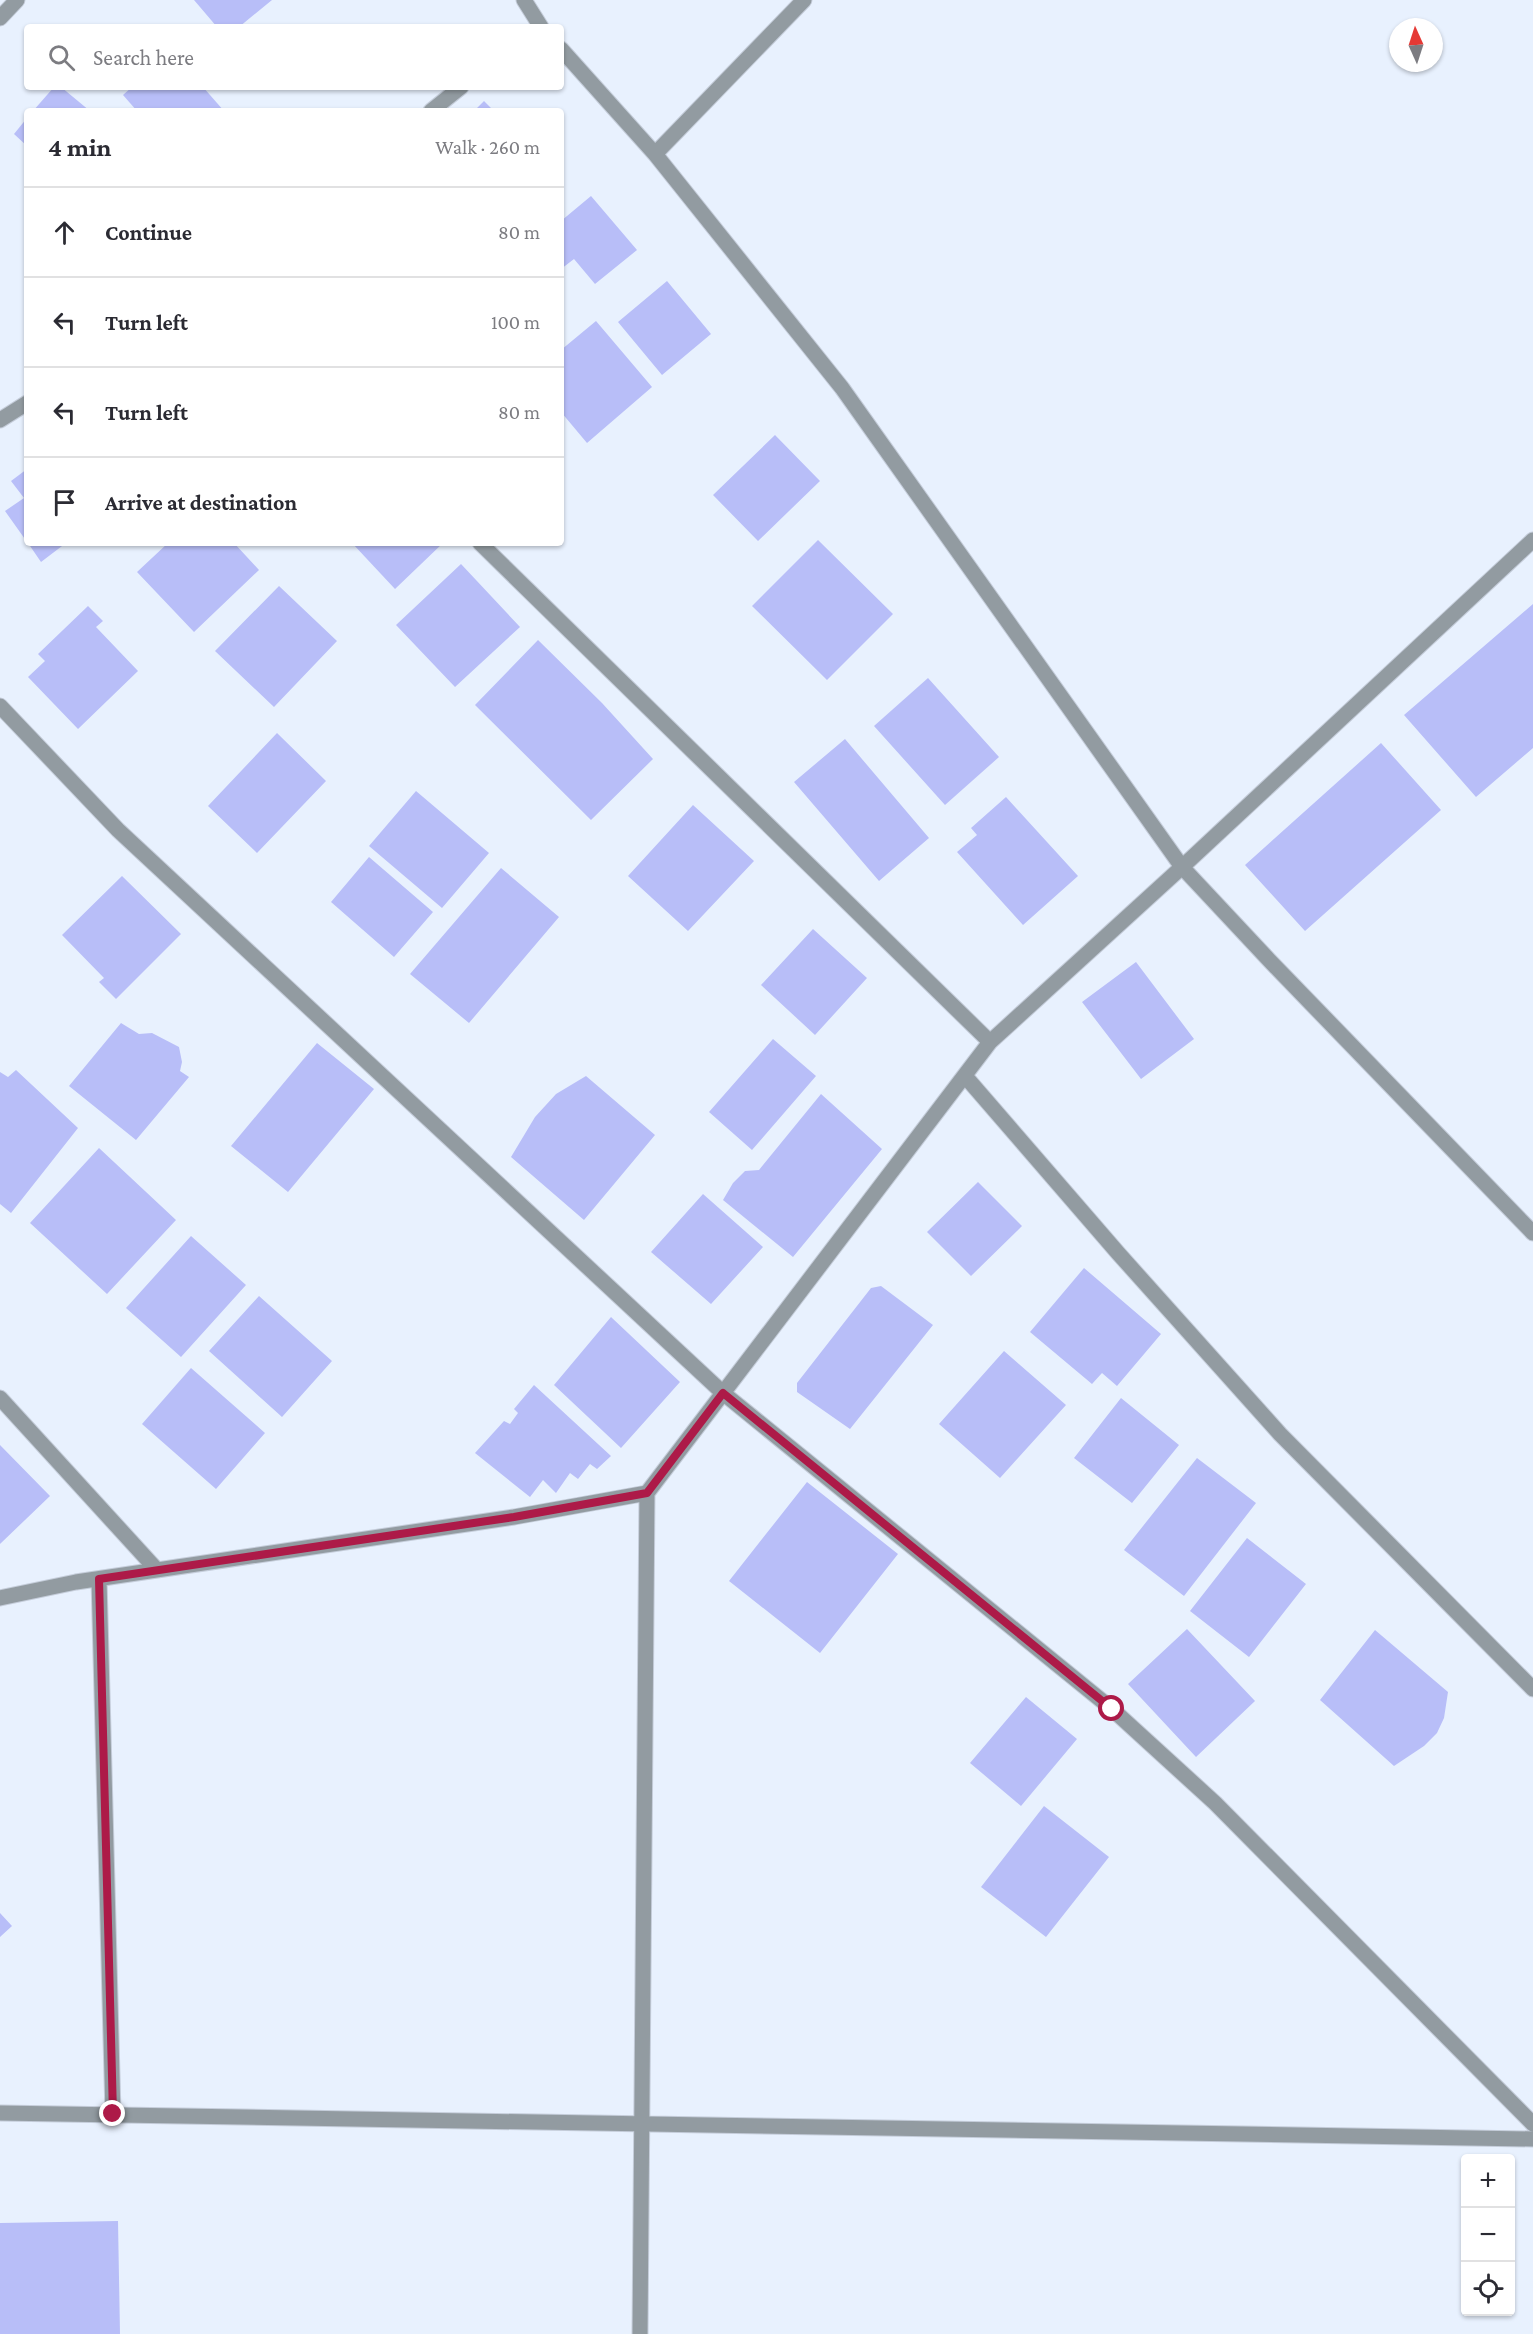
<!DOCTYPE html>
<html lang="en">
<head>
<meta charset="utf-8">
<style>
  :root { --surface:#fff; --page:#f7f7f7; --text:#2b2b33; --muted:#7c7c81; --line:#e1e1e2 }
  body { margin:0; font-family:"Crimson Pro",serif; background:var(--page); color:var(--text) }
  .controls { position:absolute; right:18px; bottom:18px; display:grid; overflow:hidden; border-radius:6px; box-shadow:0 2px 4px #0004 }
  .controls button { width:54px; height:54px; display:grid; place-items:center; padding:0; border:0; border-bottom:2px solid var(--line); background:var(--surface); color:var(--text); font:30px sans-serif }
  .compass { position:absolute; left:1389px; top:18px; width:54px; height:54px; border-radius:50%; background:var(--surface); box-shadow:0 2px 4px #0004; rotate:357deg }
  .stop { position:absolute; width:18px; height:18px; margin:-14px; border:4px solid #ad1a48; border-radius:50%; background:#fff }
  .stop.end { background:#ad1a48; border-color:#fff; box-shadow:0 2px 6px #0008 }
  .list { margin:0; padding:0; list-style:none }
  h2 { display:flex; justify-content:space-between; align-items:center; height:78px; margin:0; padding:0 24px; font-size:26px }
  h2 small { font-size:20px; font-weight:400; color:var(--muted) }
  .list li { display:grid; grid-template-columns:39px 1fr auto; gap:18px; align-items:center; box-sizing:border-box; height:90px; padding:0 24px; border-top:2px solid var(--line) }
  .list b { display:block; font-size:22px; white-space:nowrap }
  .list em { font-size:20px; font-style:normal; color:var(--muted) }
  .icon { flex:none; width:33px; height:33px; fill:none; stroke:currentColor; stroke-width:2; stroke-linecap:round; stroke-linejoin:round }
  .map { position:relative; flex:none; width:1533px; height:2334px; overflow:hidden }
  .search { position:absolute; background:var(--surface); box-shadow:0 2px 4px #0004; left:24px; top:24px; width:540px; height:66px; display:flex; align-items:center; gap:15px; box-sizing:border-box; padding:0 21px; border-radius:6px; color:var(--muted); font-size:22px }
  .panel { position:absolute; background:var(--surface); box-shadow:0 2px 4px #0004; left:24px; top:108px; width:540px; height:438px; border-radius:6px }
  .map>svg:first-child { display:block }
  .building { fill:#b8bef8 }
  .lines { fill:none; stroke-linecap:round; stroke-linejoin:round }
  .street-casing { stroke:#c5cdda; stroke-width:17 }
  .street { stroke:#929ba1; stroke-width:15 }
  .route { stroke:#ad1a48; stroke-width:8 }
</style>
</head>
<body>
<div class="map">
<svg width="1533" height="2334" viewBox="0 0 1533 2334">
  <rect width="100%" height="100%" fill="#e8f1fe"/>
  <path class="building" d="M194,0h78l-33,27h-22z
    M54,87h7l29,24h-57z
    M132,87h71l21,24h-87l-14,-16z
    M484,101l10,10h-20z
    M27,118v28l-13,-12z
    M591,196l46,54 -42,34 -21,-25 -13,10v-48z
    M667,281l44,53 -49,41 -44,-53z
    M596,321l56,66 -65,56 -26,-31v-62z
    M775,435l45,46 -62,60 -45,-46z
    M27,469v73l-22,-31 19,-13 -13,-17z
    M818,540l75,74 -66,66 -75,-74z
    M28,543h38l-25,19z
    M168,543h66l25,27 -65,62 -57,-60z
    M352,543h91l-48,46z
    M461,564l59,63 -65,60 -59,-62z
    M279,586l58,55 -63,66 -59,-56z
    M1533,604v144l-57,49 -72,-82z
    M88,606l15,15 -7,6 42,44 -60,58 -50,-52 17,-16 -7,-7z
    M538,640l64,63 51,56 -62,61 -116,-115z
    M928,678l71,79 -54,48 -71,-79z
    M277,733l49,48 -69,72 -49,-47z
    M845,739l84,99 -50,43 -85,-99z
    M1381,743l60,67 -136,121 -60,-66z
    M416,791l73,62 -47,55 -73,-62z
    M1006,797l72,79 -55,49 -66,-73 20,-17 -6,-7z
    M693,805l61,56 -66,70 -60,-55z
    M369,857l64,55 -39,45 -63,-55z
    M501,868l58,49 -90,106 -59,-49z
    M122,876l59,58 -65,65 -17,-17 5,-4 -42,-43z
    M813,929l54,49 -52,57 -54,-50z
    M1136,962l58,77 -53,40 -59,-77z
    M121,1023l18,11 13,-1 27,14 3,15 -2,9 9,6 -53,63 -67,-54z
    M773,1039l43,37 -64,74 -43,-38z
    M317,1043l57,46 -86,103 -57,-46z
    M16,1070l62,58 -67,85 -11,-9v-132l8,5z
    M586,1076l69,59 -71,85 -73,-63 24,-40 21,-23z
    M821,1094l61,55 -89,108 -70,-57 10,-17 12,-12 14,-1z
    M99,1148l77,72 -69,74 -77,-71z
    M978,1182l44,44 -51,50 -44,-44z
    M703,1194l60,53 -52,57 -60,-52z
    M191,1236l55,49 -65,72 -55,-49z
    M1084,1268l77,66 -44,52 -15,-13 -10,11 -62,-52z
    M881,1286l52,39 -83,104 -53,-37v-9l74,-95z
    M259,1296l73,65 -50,56 -73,-66z
    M611,1317l69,65 -59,66 -67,-63z
    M1004,1351l62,54 -66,73 -61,-54z
    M191,1368l74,65 -49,56 -74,-65z
    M534,1385l77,71 -14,13 -7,-5 -12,15 -8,-6 -14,20 -13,-13 -13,17 -55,-44 29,-32 6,3 8,-11 -4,-4z
    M1121,1398l58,47 -47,58 -58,-45z
    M0,1445l50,51 -50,48z
    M1197,1458l59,45 -72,93 -60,-46z
    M807,1482l91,72 -78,99 -91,-72z
    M1247,1538l59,46 -57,73 -59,-46z
    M1187,1629l68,72 -59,56 -68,-73z
    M1375,1630l73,62 -4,26 -7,15 -13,13 -30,20 -74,-66z
    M1026,1697l51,42 -56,67 -51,-43z
    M1044,1806l65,51 -63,80 -65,-50z
    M0,1913l12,13 -12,11z
    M118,2221l2,113h-120v-111z"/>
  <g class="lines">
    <defs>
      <path id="street" d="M524,0l17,27
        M0,18l17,-18
        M561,49l94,105 187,234 340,479 87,93 264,273
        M431,111l30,-24
        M655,154l149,-154
        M0,420l27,-17
        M480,543l510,499
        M0,706l118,124 605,563 389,316 103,94 318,321
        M965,1076l153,177 162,181 253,255
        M0,1398l157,172
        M99,1579l14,535
        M0,1598l76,-16 438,-65 133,-24 343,-451 192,-175 351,-327
        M0,2113l1533,26
        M640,2334l7,-841"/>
    </defs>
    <use href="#street" class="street-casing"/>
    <use href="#street" class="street"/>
  </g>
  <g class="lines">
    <path class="route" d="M113,2114l-14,-535 415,-62 133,-24 76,-100 389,316"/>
  </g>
</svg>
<div class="controls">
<button>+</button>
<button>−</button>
<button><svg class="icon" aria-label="locate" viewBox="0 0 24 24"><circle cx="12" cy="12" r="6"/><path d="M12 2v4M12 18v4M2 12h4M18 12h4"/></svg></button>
</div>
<svg class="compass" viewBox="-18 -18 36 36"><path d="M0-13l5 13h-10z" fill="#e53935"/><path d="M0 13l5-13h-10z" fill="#7c7c81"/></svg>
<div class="stop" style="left:1112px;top:1709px"></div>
<div class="stop end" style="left:113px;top:2114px"></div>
<div class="search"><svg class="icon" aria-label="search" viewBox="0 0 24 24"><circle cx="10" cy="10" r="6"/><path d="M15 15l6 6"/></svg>Search here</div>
<section class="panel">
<h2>4 min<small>Walk · 260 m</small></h2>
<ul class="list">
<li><svg class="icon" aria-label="ahead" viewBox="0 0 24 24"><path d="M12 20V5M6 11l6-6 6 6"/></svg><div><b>Continue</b></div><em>80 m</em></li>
<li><svg class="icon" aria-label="left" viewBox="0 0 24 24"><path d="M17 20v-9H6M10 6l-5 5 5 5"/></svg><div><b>Turn left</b></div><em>100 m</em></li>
<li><svg class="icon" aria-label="left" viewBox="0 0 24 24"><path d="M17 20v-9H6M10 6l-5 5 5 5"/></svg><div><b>Turn left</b></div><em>80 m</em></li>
<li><svg class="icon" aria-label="arrive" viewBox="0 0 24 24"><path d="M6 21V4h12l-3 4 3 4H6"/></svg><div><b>Arrive at destination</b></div></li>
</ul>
</section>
</div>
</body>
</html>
